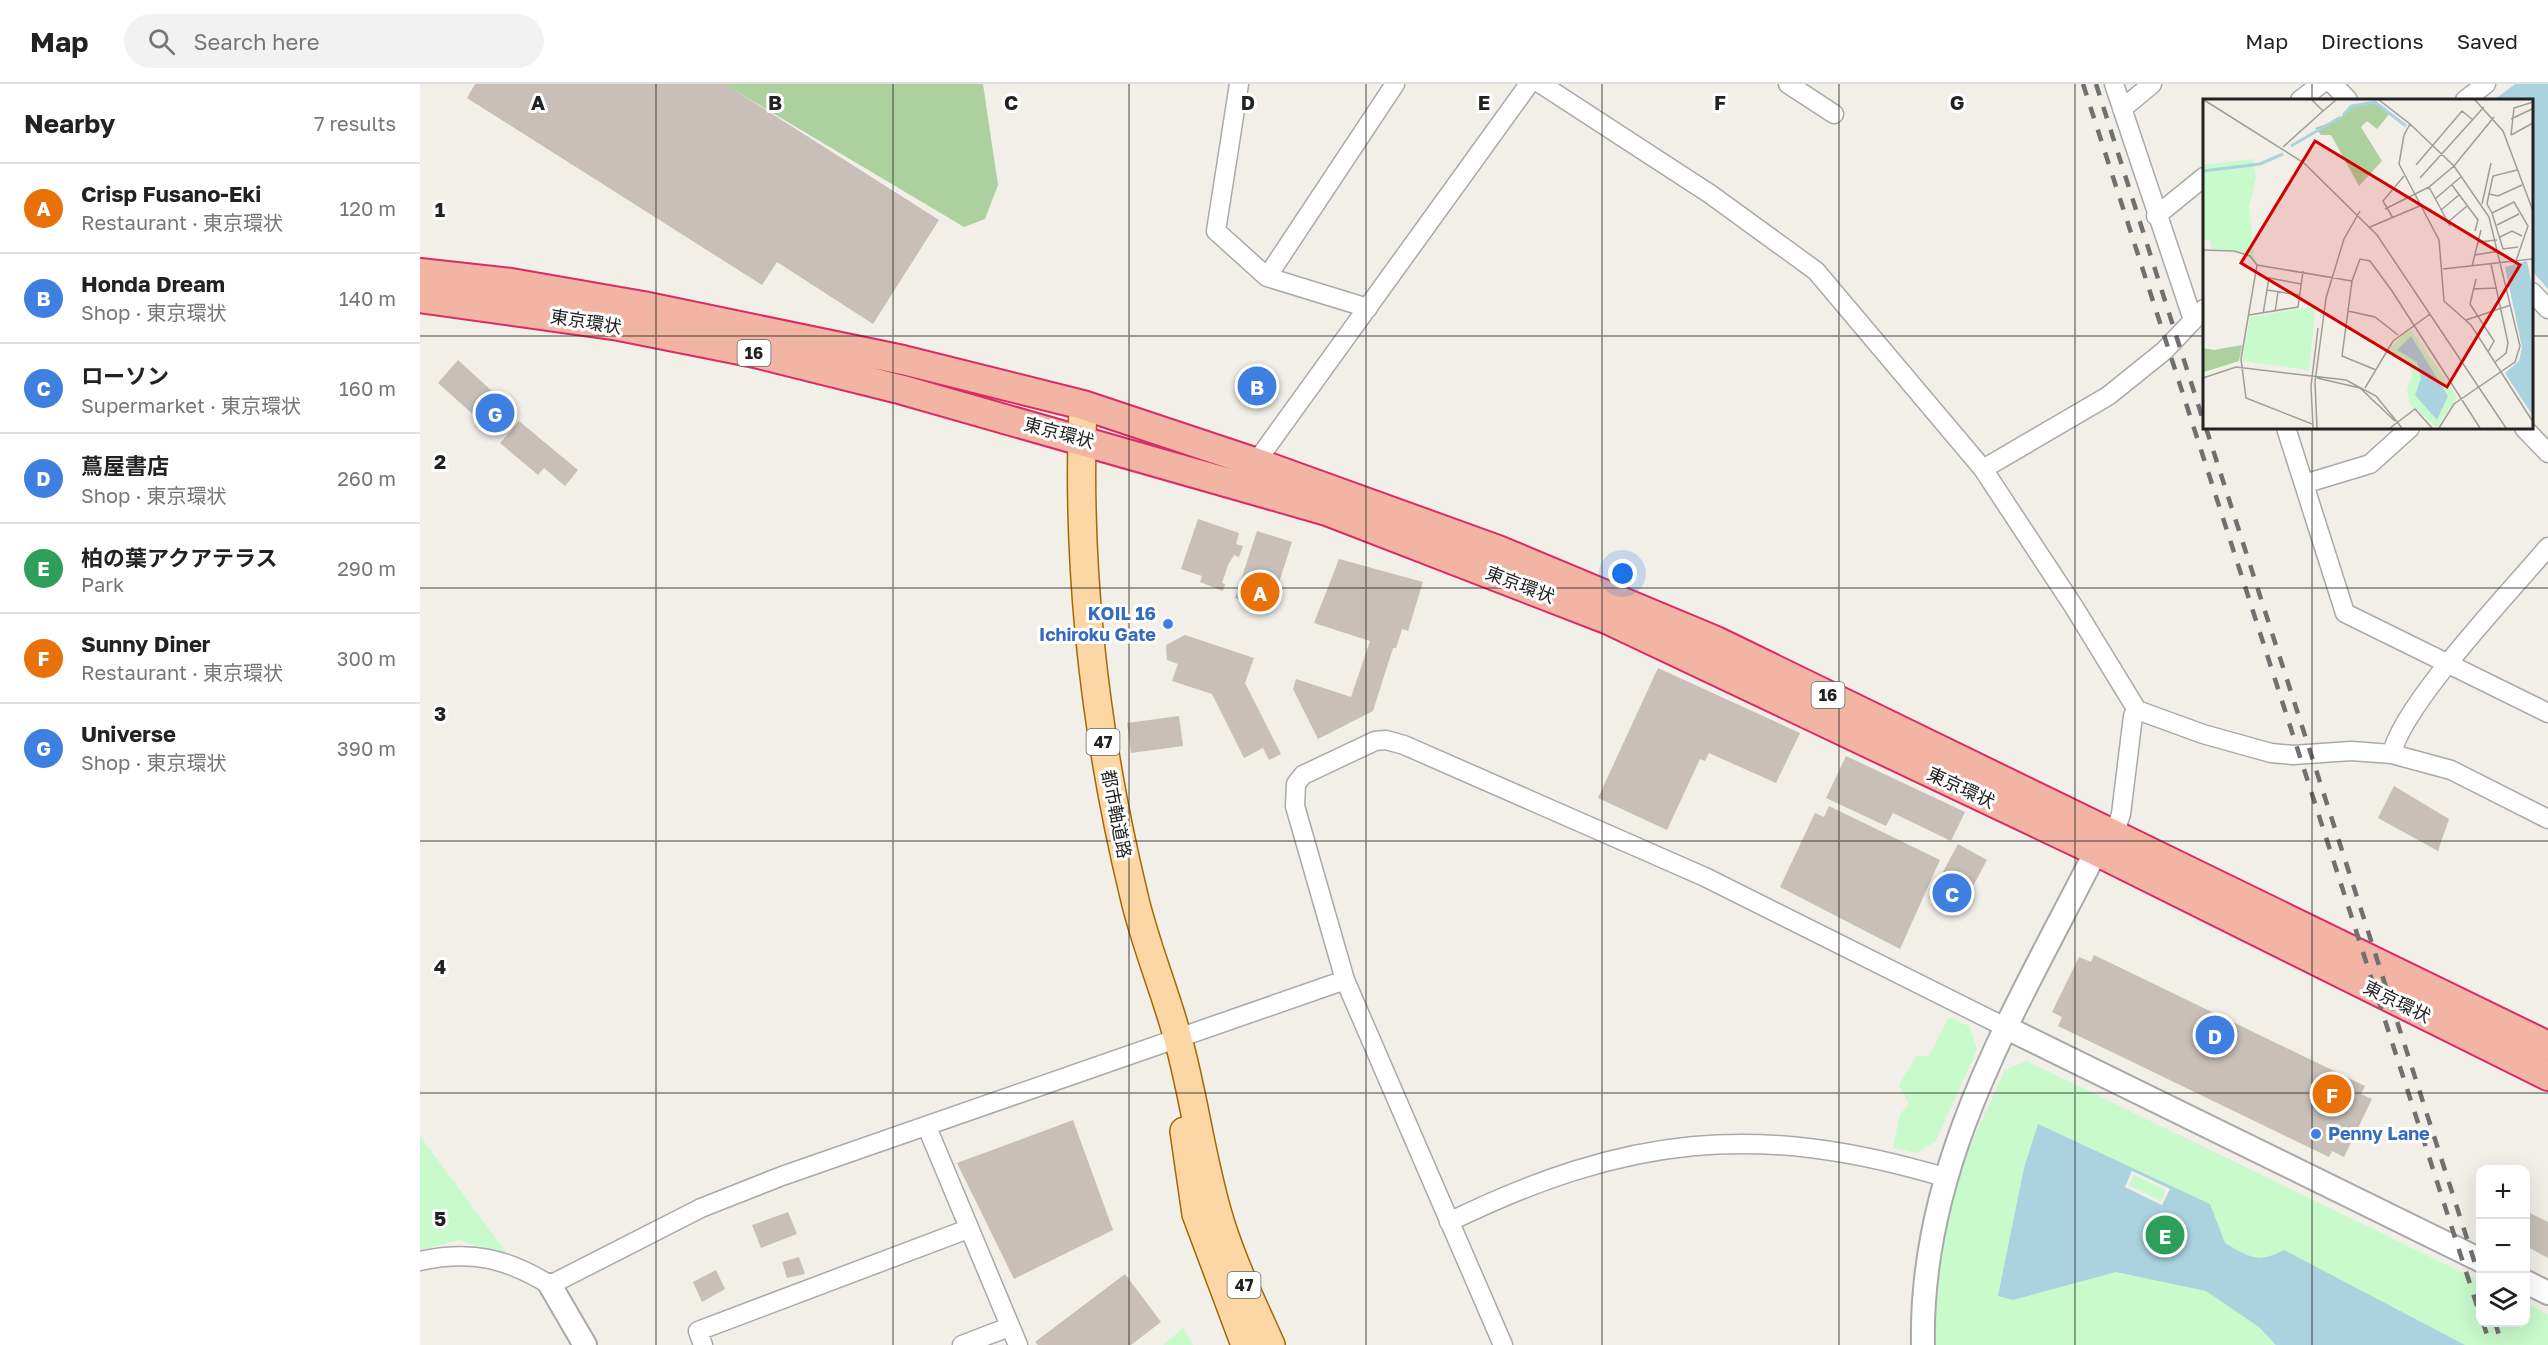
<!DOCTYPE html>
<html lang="en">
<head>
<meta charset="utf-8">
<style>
  :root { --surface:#fff; --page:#f2f2f2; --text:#222; --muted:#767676; --line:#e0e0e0; --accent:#db2777 }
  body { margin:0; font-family:"Golos Text","Noto Sans JP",sans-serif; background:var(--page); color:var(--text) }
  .controls { position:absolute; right:18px; bottom:18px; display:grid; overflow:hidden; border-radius:12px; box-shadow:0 6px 24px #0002 }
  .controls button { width:54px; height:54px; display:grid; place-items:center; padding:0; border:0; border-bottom:2px solid var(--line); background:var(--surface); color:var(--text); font:30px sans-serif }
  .you { position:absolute; left:1203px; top:490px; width:21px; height:21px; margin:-15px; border:4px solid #fff; border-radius:50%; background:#1a73e8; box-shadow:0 0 0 9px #1a73e833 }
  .badge { display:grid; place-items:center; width:39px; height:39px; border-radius:50%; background:var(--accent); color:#fff; font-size:20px; font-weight:700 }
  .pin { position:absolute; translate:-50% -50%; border:3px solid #fff; box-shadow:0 2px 6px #0006 }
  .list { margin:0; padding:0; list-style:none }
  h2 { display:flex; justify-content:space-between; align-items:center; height:78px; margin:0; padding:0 24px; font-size:26px }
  h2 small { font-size:20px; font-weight:400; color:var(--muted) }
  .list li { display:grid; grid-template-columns:39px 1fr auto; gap:18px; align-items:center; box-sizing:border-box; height:90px; padding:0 24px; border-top:2px solid var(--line) }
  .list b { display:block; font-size:22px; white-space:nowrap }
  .list p { margin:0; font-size:20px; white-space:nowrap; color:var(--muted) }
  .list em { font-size:20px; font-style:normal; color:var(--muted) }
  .icon { flex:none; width:33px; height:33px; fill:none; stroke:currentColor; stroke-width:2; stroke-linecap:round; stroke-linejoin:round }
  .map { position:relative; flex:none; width:2128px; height:1261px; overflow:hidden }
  header { display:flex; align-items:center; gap:36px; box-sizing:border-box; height:84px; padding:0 30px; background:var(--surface); border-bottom:2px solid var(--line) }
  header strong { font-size:28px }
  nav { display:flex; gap:33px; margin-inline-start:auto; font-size:21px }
  .search { width:420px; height:54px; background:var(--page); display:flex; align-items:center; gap:15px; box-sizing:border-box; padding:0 21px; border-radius:33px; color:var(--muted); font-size:22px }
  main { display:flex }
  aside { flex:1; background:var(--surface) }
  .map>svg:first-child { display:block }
  .forest { fill:#add19e }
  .park { fill:#c8facc }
  .water { fill:#aad3df; fill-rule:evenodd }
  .pier { fill:#f2efe9; fill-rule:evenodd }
  .building { fill:#c7bfb8 }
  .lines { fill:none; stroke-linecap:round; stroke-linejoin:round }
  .minor-casing { stroke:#a9a9a9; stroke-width:21 }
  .tertiary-casing { stroke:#a9a9a9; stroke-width:26 }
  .primary-casing { stroke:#a06b00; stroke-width:30 }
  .trunk-casing { stroke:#dc2a67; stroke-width:32 }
  .minor { stroke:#fff; stroke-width:18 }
  .tertiary { stroke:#fff; stroke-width:22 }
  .primary { stroke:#fcd6a4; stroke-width:27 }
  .trunk { stroke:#f2b4a3; stroke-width:28 }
  .rail { stroke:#707070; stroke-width:4.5; stroke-dasharray:12 12; stroke-linecap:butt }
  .grid { fill:none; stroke:#222; stroke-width:1.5; stroke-opacity:0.55 }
  .shop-dot { fill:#3f7fe0; stroke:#fff; stroke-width:2 }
  .labels { text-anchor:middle; stroke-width:6; stroke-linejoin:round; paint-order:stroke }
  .shield { fill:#fff; stroke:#646464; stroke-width:1.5 }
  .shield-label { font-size:16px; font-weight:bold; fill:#222 }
  .street-label { font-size:18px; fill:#222; stroke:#fff }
  .shop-label { font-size:18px; font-weight:bold; fill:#366cbe; stroke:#fff; text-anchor:end }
  .inset-river { fill:none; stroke:#aad3df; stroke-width:3 }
  .inset-road { fill:none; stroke:#9f9d99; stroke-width:1.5 }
  .view { fill:#d40000; fill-opacity:0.15; stroke:#d40000; stroke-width:3 }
  .inset-edge { fill:none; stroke:#222; stroke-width:3 }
  .grid-label { font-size:20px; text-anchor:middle; font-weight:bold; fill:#222; stroke:#fff; stroke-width:6; stroke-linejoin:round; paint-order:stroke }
</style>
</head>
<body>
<header>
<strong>Map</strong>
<div class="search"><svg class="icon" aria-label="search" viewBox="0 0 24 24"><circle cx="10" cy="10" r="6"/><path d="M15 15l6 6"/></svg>Search here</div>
<nav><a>Map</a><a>Directions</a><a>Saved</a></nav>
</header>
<main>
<aside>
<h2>Nearby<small>7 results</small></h2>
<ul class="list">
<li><span class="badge" style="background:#e8710a">A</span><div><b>Crisp Fusano-Eki</b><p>Restaurant · 東京環状</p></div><em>120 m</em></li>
<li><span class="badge" style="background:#3f7fe0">B</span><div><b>Honda Dream</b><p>Shop · 東京環状</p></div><em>140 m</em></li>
<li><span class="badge" style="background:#3f7fe0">C</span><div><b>ローソン</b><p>Supermarket · 東京環状</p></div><em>160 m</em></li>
<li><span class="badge" style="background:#3f7fe0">D</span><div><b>蔦屋書店</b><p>Shop · 東京環状</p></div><em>260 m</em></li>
<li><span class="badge" style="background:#2e9e5b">E</span><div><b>柏の葉アクアテラス</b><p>Park</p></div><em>290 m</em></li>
<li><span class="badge" style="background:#e8710a">F</span><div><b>Sunny Diner</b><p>Restaurant · 東京環状</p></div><em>300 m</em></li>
<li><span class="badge" style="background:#3f7fe0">G</span><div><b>Universe</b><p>Shop · 東京環状</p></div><em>390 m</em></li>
</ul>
</aside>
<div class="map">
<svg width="2128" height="1261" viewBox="0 0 2128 1261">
  <rect width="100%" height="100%" fill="#f2efe9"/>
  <path class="forest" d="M304,0h259l15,101 -13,34 -21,8z"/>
  <path class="park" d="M1529,933l20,9 8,23 -41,92 -19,12 -24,-5 7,-34 9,-10 -10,-19 17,-29h13z
    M1607,977l453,220v41h46v-19l22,11v31h-615c2,-49 5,-99 18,-147 13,-44 35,-86 54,-128z
    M0,1052l90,121 -51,-17 -39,10z
    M763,1244l10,17h-30z"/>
  <path class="water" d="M2095,0h33v205l-16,-18v-171h-38z
    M1618,1040l172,80 15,39c24,14 33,21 59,7l181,95h-189l-17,-18 -53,-36 -90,-19 -103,28 -15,-4 26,-128zM1712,1087l38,18 -8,16 -37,-18z"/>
  <path class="pier" d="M1712,1087l38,18 -8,16 -37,-18zM1714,1091l32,15 -5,11 -32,-16z"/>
  <path class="building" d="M55,0h250l214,136 -66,104 -96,-62 -15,23 -295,-187z
    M38,276l57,52 -20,22 -57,-51z
    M99,337l59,49 -13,16 -21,-18 -6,7 -38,-32z
    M778,435l41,14 -3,11 7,2 -4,11 -5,-2 -6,10 -6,18 3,1 -2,7 -23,-9 2,-6 -21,-7z
    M837,447l35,11 -22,68 -35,-12z
    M919,475l84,23 -15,49 -6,-2 -6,19h-3l-20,63 -55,28 -25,-50 3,-10 55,18 19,-56 -56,-18z
    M765,551l69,23 -9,25 36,71 -12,6 -6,-12 -19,10 -32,-64 -40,-13 6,-17 -11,-4 -1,-15z
    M1238,584l142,65 -24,50 -67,-30 -4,8 -5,-2 -33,71 -69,-32z
    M759,632l4,30 -52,7 -4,-30z
    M1426,672l119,56 -14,29 -58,-28 -7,13 -60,-28z
    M1974,702l55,33 -11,32 -60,-33z
    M1409,722l111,54 -40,89 -120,-62 35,-74 9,4z
    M1538,760l29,16 -29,54 -29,-16z
    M1674,871l271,131 -4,8 11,5 -28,58 -12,-6 -3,6 -271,-131 4,-9 -10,-5 27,-55 12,5z
    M653,1036l40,110 -99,49 -57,-116z
    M2106,1127l22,11v36l-22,-12z
    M368,1128l9,22 -36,14 -9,-23z
    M379,1173l6,17 -18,4 -5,-16z
    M296,1186l9,19 -23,13 -9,-20z
    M705,1190l36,48 -30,23h-93l-3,-3z"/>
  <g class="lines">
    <defs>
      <path id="minor" d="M819,0l-23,147 51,46 101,31
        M1121,0l169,110 106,77 167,198 91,138 63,103 66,24 68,19 22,2 58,-4 41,3 59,16 97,49
        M1368,0l46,30
        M1694,0l79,236
        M1913,0l15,16
        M1880,16l21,-16
        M2045,16l21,-16
        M1702,25l30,-25
        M1736,132l48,-39
        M847,193l128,-193
        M2112,208l16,17
        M1866,344l59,185 203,100
        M2104,344l24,25
        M831,385l278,-385
        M1563,385l125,-73 56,-45 40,-42
        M1884,400l66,-20 40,-36
        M1972,670c9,-48 120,-164 156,-207
        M1694,750l7,-20 12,-98 4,-6
        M507,1043l91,218
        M1029,1138c176,-86 307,-101 495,-45
        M0,1177c51,-11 86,-3 130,24l151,-77 81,-32 563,-196
        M283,1261l-5,-14 270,-102
        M542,1261l47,-18
        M1083,1261l-158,-365 -50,-174 1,-22 7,-9 72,-34 11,-1 18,5 301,132 302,151"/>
      <path id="tertiary" d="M1587,944l473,232
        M2106,1198l22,11
        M130,1201l35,60
        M1503,1261c-4,-183 93,-335 173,-494"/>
      <path id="primary" d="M663,321c-7,165 12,330 51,491 11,48 31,95 44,143 17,61 24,125 43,185 13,41 32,81 50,121
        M764,1047l12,83 49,131"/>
      <path id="trunk" d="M0,189l91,10 132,23 260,54 180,45 174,58 241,87 218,91 832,405
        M0,214l199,28 136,27 148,37 424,121 282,109 487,231 452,225"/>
    </defs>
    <use href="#minor" class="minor-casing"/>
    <use href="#tertiary" class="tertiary-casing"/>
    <use href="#primary" class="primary-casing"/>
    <use href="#trunk" class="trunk-casing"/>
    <use href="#minor" class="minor"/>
    <use href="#tertiary" class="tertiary"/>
    <use href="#primary" class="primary"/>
    <use href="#trunk" class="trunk"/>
    <path class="rail" d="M1663,0l397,1231
      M1676,0l108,339
      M1786,344l274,851
      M2063,1238l7,23
      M2075,1238l7,23"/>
  </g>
  <path class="grid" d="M236,0v1261M473,0v1261M709,0v1261M946,0v1261M1182,0v1261M1419,0v1261M1655,0v1261M1892,0v16M0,252h1784M2112,252h16M1892,344v917M0,504h2128M0,757h2128M0,1009h2128"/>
  <g class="shop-dot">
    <circle cx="748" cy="540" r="6"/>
    <circle cx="1896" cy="1050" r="6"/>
  </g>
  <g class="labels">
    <g class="shield">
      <rect x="317.5" y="256" width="33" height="26" rx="4.5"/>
      <rect x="1391.5" y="598" width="33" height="26" rx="4.5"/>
      <rect x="666.5" y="645" width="33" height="26" rx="4.5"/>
      <rect x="807.5" y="1188" width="33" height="26" rx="4.5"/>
    </g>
    <g class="shield-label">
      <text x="334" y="275">16</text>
      <text x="1408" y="617">16</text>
      <text x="683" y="664">47</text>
      <text x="824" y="1207">47</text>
    </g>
    <g class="street-label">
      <text transform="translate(166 238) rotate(9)" y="6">東京環状</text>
      <text transform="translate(639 349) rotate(15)" y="6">東京環状</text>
      <text transform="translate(1100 501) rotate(21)" y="6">東京環状</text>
      <text transform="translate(1541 704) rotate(25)" y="6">東京環状</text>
      <text transform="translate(696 730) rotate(79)" y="6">都市軸道路</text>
      <text transform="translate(1977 918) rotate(26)" y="6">東京環状</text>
    </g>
    <g class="shop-label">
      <text x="736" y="536">KOIL 16<tspan x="736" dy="21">Ichiroku Gate</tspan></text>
      <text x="1908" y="1056" text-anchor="start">Penny Lane</text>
    </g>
  </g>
  <g transform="translate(1783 15)">
    <rect width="330" height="330" fill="#f2efe9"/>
    <path d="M172,3l15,11 -13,16 -10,-8 -6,6 21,34 -23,25 -28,-51h-10l-6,-7 25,-9 10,-14zM39,246l-3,16 -35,11 -1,-24 11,2z" fill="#add19e"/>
    <path d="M50,60l3,18 -7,31 6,52 -21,-10 -22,-1 -2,-9h-7v-75zM113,207l-7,64 -67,-9 8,-44zM207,229l47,69 -20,30 -27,-22 -3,-15 5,-15 -3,-11 -23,-11z" fill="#c8facc"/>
    <path d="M324,162l6,30v125l-28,-43 14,-12 3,-14 -17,-80zM208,237l37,60 -11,24 -22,-25 6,-17 -4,-16 -20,-12z" fill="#aad3df"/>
    <path class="inset-river" d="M140,16l9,-9 23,-4 31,24M88,47l50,-29M0,72l57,-7 23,-10"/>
    <path class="inset-road" d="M1,1l100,63 73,72 129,193M109,1l11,11 13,-11M176,1l31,24 -6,11 -5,29 40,76 5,61 27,24 62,97M272,1l28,31 30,80M308,20l21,-10M207,25l44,42 35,51 31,129 -5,16 -61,42 -15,24M308,36l3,-27 19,-6M308,36l22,-12M80,48l40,-36M213,66l46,-54 11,9M217,79l64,-71M249,86l26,35 -3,11M226,88l21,39M286,95l4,-18 24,-6M232,100l27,-23M279,105l9,-41M182,110l44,-22 25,-21 40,-49M238,111l18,-15M289,114l-5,-9 2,-10 9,2 24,-11M190,119l-10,-17 21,-25M245,123l19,-16M294,126l22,-11M167,128l52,-22M297,138l12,-6 10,5M275,143l19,-2M0,151l31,1 16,5 7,9 -16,94 5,39 66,26M272,156l24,-4M313,162l12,-35 -14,-24 -22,11 11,36 15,-2M288,165l17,79 -2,10 -11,9M54,166l95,16M269,167l9,-36M240,170l89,-10M273,180l-6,25 24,37 -6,11M270,190l23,-1M64,191l32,5M145,212l27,6 23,18M72,213l3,-20M60,215l6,-36 32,6M46,216l49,-8 5,-36M263,221l45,-15M173,271l-34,-14 10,-75 8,-22 10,2 22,30 88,137M0,279l33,-11 110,13 30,16 26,32M114,279l43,10 35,33M162,289l28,-47 37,-27M110,329l-2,-42 7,-58M114,329l-2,-46 11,-84 18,-59 16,-28M187,329l25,-19 17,19"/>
    <path class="view" d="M112,42l205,124 -73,122 -206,-124z"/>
    <rect width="330" height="330" class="inset-edge"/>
  </g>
  <g class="grid-label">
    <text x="118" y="26">A</text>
    <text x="355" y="26">B</text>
    <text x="591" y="26">C</text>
    <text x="828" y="26">D</text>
    <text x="1064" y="26">E</text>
    <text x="1300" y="26">F</text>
    <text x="1537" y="26">G</text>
    <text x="20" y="133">1</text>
    <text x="20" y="385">2</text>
    <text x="20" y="637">3</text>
    <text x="20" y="890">4</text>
    <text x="20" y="1142">5</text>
  </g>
</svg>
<div class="controls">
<button>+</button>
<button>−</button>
<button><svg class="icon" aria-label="layers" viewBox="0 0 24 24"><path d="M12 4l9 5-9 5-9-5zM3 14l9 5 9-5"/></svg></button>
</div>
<div class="you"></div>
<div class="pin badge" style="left:840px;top:508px;background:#e8710a">A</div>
<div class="pin badge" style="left:837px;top:302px;background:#3f7fe0">B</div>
<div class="pin badge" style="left:1532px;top:809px;background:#3f7fe0">C</div>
<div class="pin badge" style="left:1795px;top:951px;background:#3f7fe0">D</div>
<div class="pin badge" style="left:1745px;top:1151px;background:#2e9e5b">E</div>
<div class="pin badge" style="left:1912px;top:1010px;background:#e8710a">F</div>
<div class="pin badge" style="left:75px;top:329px;background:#3f7fe0">G</div>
</div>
</main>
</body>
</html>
